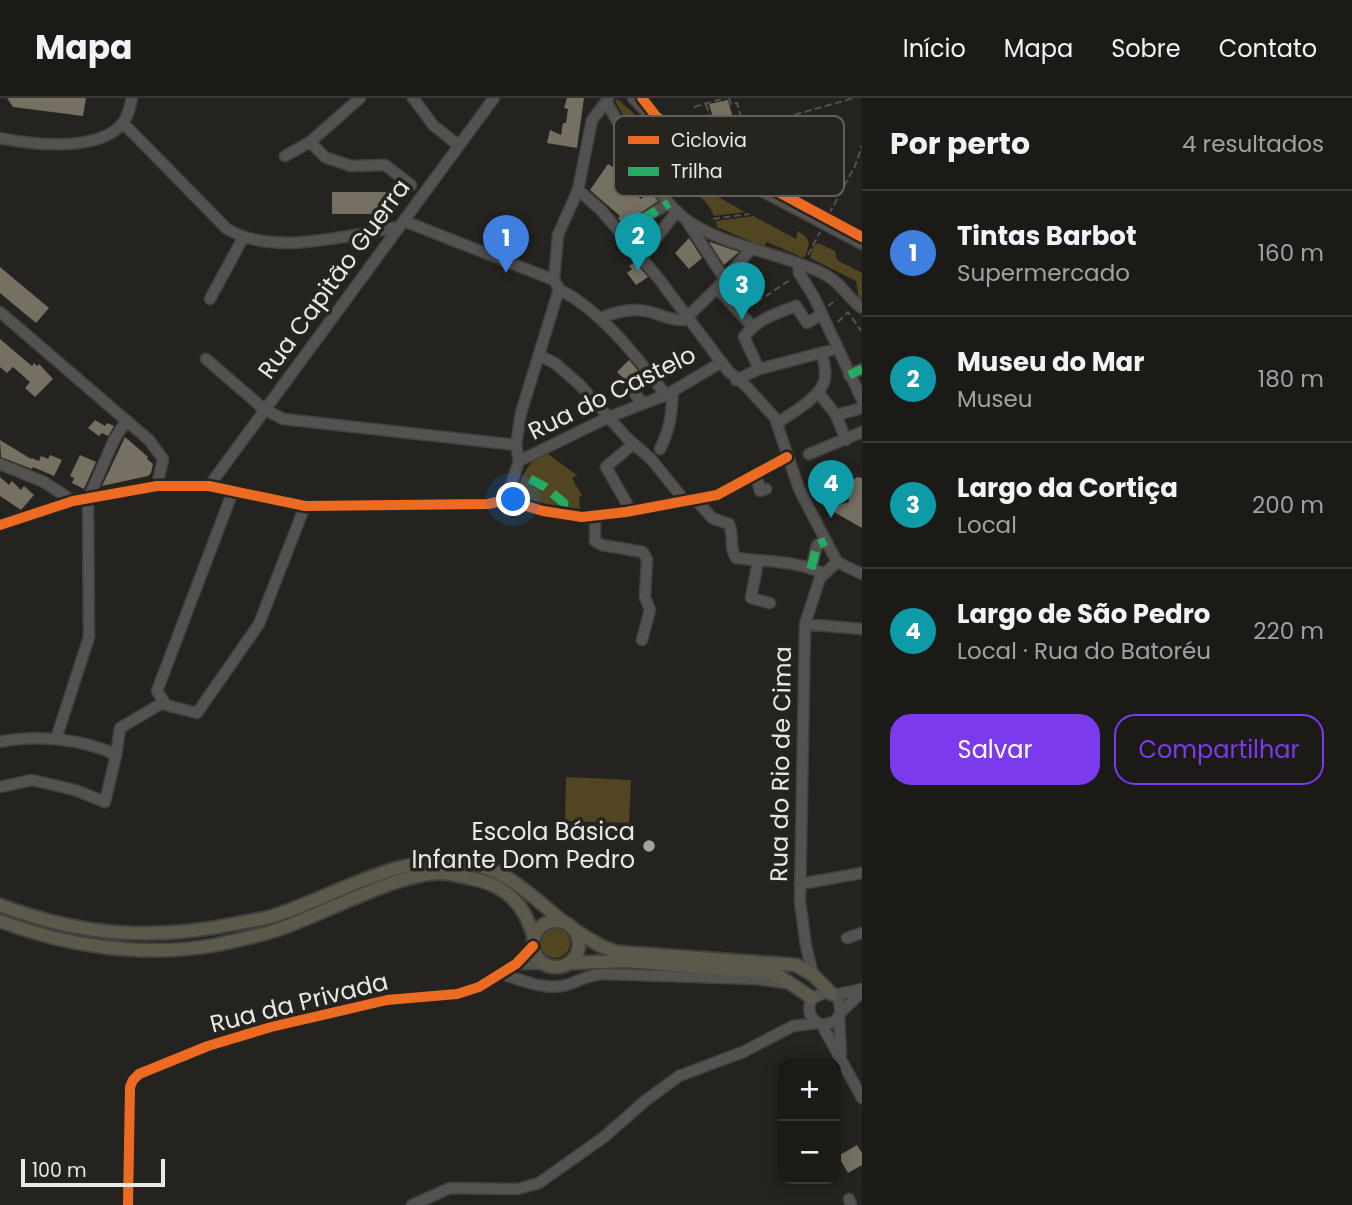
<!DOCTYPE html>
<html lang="pt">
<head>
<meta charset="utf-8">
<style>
  :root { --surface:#1b1a17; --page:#242320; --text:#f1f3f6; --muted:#a0a1a1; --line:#393836; --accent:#7c3aed }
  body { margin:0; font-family:Poppins,sans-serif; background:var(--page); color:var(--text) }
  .controls { position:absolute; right:21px; bottom:21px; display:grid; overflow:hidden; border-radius:14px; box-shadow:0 4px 18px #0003 }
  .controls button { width:63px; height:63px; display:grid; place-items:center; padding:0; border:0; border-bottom:2px solid var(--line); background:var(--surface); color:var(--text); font:35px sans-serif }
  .scale { position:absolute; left:21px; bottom:18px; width:144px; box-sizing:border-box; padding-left:7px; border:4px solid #eae8e5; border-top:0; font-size:19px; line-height:24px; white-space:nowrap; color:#eae8e5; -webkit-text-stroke:5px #25241e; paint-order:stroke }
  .you { position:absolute; left:514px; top:402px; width:24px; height:24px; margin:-18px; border:5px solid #fff; border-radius:50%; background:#1a73e8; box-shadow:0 0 0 10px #1a73e833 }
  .badge { display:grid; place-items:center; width:46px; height:46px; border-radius:50%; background:var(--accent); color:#fff; font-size:23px; font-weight:700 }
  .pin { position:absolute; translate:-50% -58px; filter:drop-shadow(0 2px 4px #0008) }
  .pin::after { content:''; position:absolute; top:37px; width:24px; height:21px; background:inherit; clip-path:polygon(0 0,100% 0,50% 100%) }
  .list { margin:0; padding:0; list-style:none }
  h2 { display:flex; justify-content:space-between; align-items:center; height:91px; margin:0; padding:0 28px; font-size:30px }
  h2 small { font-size:23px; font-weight:400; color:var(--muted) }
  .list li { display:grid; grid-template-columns:46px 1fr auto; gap:21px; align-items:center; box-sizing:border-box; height:126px; padding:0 28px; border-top:2px solid var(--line) }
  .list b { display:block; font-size:26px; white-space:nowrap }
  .list p { margin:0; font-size:23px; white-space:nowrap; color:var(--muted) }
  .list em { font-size:23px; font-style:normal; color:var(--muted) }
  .actions { display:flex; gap:14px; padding:21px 28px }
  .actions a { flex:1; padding:16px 0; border:2px solid var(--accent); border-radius:21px; text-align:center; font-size:24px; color:var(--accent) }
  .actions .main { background:var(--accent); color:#fff }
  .map { position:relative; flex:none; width:862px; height:1107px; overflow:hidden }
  header { display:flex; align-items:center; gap:42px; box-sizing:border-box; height:98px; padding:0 35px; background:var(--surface); border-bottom:2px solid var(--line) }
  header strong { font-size:33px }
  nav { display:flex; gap:38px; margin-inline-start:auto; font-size:24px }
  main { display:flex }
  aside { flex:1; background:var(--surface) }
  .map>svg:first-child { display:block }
  .green { fill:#524521 }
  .building { fill:#757061 }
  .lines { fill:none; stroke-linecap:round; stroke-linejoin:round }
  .minor-casing { stroke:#41403d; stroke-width:13 }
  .major-casing { stroke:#41403d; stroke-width:16 }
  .path { stroke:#52524f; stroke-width:2; stroke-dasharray:7 3.5; stroke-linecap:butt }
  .minor { stroke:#535250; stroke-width:10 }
  .major { stroke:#5b584c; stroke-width:12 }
  .quiet { stroke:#26ab63; stroke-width:9; stroke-dasharray:18 9; stroke-linecap:butt }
  .cycleway-casing { stroke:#25241e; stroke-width:15 }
  .cycleway { stroke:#ed6a23; stroke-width:10 }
  .poi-dot { fill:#a5a3a0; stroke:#25241e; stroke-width:2.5 }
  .labels { text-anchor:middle; stroke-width:7; stroke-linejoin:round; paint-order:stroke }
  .street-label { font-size:24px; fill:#eae8e5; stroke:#25241e }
  .poi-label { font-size:24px; fill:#eae8e5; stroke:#25241e; text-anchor:end }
  .key { fill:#25241e; stroke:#605f5a; stroke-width:2 }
  .key-label { font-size:19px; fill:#eae8e5 }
</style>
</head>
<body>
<header>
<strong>Mapa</strong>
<nav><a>Início</a><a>Mapa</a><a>Sobre</a><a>Contato</a></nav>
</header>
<main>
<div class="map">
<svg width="862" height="1107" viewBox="0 0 862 1107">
  <rect width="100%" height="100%" fill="#24231f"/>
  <path class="green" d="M618,1l24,22c-3,15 4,20 15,29l-2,8 14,11 6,23 -6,2 -54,-93z
    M679,77l66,37 -31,4c-6,-15 -17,-26 -35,-25l-2,-12z
    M753,118l43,23 2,-8c14,8 12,14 6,27l-37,-16 -3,5 -47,-20 -1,-6z
    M818,145l17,8 2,9 25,13v27l-3,-1 -3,-18 -46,-23 3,-11z
    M545,354l32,23 -5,3 10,18 -3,1 1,12 -40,-5 -20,-8 -2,-6c4,-17 12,-29 27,-38z
    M566,679l65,3 -2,43 -64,-2z
    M540 845a15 15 0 1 1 30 0a15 15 0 1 1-30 0Z"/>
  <path class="building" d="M7,0h79l-3,18 -70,-9z
    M567,0h17l-7,50 -30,-5 3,-13 11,5 2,-12h3l2,-14 -4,-1z
    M728,2l8,29 -18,5 -9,-30z
    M608,66l19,12 -5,7 19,16 8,-9 9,11 -35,24 -5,-7 2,-2 -30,-26z
    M332,94h64v22h-64z
    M689,140l13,20 -13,11 -14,-16z
    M709,144h1l29,10 -15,13z
    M635,164l13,15 -12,8 -9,-12 5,-4 -3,-3z
    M0,169l49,41 -13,15 -36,-30z
    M0,241l32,27 2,-3 3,3 2,-2 14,15 -18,18 -10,-9 5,-6 -17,-15 -6,6 -7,-6z
    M629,262l11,13 -8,7h-7l-8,-8z
    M95,322l10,6 2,-3 7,3 -6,10 -6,-3 -3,3 -11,-8z
    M125,339l23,20 -1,2 6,5 -2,9 -3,3 -46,10z
    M0,342l31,19 1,-1 7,3 2,-5 7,3 2,-4 12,5 -8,16 -21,-9 -1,2 -31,-12z
    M80,357l16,7 -12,27 -12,-6 2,-5 -4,-2z
    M0,379l9,8 3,-4 9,9 3,-4 10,9 -13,15 -21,-14z
    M857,379l5,1v50l-35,-20 22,-6 -1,-9 5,-3 -6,-5z
    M857,1047l5,8v12l-14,8 -10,-17z"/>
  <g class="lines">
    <defs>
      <path id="minor" d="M413,0l20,27 25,20
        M608,0l-2,4c24,38 42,86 77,115 33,28 99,36 139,56 21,10 24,24 40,35
        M633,0l30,32 46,33 153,81
        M123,25l104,106c47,28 120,6 172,-2
        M0,40c33,7 98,14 122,-14 6,-7 8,-17 10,-26
        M310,44l15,15 26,9 34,-1 26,20
        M285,58l25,-14 50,-44
        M578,92l23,20 58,69 69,92 17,14 30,33 24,71 38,73 25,12
        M404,123l150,59
        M688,125l36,55
        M622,138l16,-14 31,-19
        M641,160l36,-47
        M798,165l1,10 15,24 48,103
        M717,190l35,38
        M559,191l-5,-9 4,-45 20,-45 14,-70 14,-18
        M559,191c45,24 76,66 107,106
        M210,201l33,-61
        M0,214l149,128 14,19 -6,27
        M600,220c13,-5 31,-10 45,-7 13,2 25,10 39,9l33,-32 35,-40
        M539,257l17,9 24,21 47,53 24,21 34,42
        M206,261l58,50 19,10 233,26 3,16
        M759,271l-15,-32c13,-18 31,-23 52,-31l11,17 15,-9
        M849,277l13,-6
        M736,282l23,-11 77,-20
        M628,288l15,17
        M818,294l18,23 10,25
        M836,317l26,-7
        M777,325c15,-10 41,-24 47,-41 3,-9 0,-19 -2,-28
        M516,347l5,-32 38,-124
        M660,351c11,-22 11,-34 13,-58
        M809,356l53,-22
        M0,366l44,18 29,19
        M756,376l4,17 6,-2
        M209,388l285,-388
        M233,393l-76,200 9,14 31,8 62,-89 46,-118
        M506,402l13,-39 90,-44 57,-22 56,-33
        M696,402l16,18 17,6c5,11 0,25 7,34 29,4 62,2 88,16
        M631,413l-25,-44 27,-23
        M595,418v25l7,4 41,7 4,8 -2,37 5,13 -8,30
        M0,427l73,-24 84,-15h52l96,20 183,-2 18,-4 37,11 39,6 44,-5 91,-17 70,-38
        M758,463l-7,37 19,5
        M811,471l6,-24 9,-4
        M805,526l57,5
        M56,641l33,-102 -1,-138 26,-59 12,-19
        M0,644c34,-8 85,-3 116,13l-11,47 -30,-12 -43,-10 -32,7
        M116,657l4,-27 44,-26
        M800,786l62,-11
        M847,840l15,-5
        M516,866h28
        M502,876c19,6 44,17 64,11 13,-4 22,-10 37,-11l154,5 27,4
        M813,877l-7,-29 -6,-44 5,-278 15,-46 17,-16
        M834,897l28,-6
        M841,914l21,-20
        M839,920l2,37
        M822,927l14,-4 5,-9 -3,-14 -11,-6 -15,6c-6,12 -2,22 10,27l40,73
        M849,1101l2,6
        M128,1107l2,-118 3,-7 6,-6 69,-28 63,-19 116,-27 70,-6 22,-7 37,-23 17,-18
        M412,1107l38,-17 68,1 21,-6 65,-46 41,-36 34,-25 64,-24 50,-26 24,-3"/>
      <path id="major" d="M0,807c81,31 154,36 239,18 12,-2 25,-4 37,-8 62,-20 124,-63 191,-52 41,6 67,36 98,60
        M0,823c66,25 144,37 215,24 22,-5 46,-9 67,-17 41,-14 120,-57 161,-55 10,1 21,4 31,6 33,7 51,26 60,59
        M533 846a23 23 0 1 1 46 0a23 23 0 1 1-46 0Z
        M574,832l27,16 15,6 180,13 17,10 19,19
        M570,865l56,-2 141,11 14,5 31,21"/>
    </defs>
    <use href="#minor" class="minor-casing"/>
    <use href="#major" class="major-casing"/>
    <path class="path" d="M706,6l10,31
      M694,9l31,-9
      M700,28l11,-4
      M744,31l110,-31
      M694,43l50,-12 -7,-26 -6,1 -2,-6
      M673,73l4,22
      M829,116l26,-48 7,-20
      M713,121l36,-5
      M808,157l12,-23
      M828,208l9,-7
      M748,210l42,-28
      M838,224l10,-10 13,19"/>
    <use href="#minor" class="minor"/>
    <use href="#major" class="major"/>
    <path class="quiet" d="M641,160l-19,-22 16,-14 31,-19
      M849,277l13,-6
      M530,381l15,8 19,16 -1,5 3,1
      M811,471l6,-24 9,-4"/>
    <defs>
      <path id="cycleway" d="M642,0l14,18 31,27 175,94
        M0,427l73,-24 84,-15h52l96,20 183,-2 18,-4 37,11 39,6 44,-5 91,-17 70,-38
        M128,1107l2,-118 3,-7 6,-6 69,-28 63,-19 116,-27 70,-6 22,-7 37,-23 17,-18"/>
    </defs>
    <use href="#cycleway" class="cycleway-casing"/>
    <use href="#cycleway" class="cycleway"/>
  </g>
  <circle class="poi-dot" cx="649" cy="748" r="7"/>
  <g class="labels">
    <g class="street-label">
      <text transform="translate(334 181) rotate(-54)" y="8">Rua Capitão Guerra</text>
      <text transform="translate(612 295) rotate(-26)" y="8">Rua do Castelo</text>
      <text transform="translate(781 666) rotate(-89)" y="8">Rua do Rio de Cima</text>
      <text transform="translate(299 905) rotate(-14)" y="8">Rua da Privada</text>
    </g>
    <g class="poi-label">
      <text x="635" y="742">Escola Básica<tspan x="635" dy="28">Infante Dom Pedro</tspan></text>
    </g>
  </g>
  <rect x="614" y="18" width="230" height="80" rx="10" class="key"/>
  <rect x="628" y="38" width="31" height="8" fill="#ed6a23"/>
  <rect x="628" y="69" width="31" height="9" fill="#26ab63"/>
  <g class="key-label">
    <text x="671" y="49">Ciclovia</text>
    <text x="671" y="80">Trilha</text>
  </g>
</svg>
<div class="controls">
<button>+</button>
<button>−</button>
</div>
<div class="scale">100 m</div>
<div class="you"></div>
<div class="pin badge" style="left:506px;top:175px;background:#3f7fe0">1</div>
<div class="pin badge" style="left:638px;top:173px;background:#0f9aa8">2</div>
<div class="pin badge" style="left:742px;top:222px;background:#0f9aa8">3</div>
<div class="pin badge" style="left:831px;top:420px;background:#0f9aa8">4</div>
</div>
<aside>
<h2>Por perto<small>4 resultados</small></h2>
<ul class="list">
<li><span class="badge" style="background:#3f7fe0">1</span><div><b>Tintas Barbot</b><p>Supermercado</p></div><em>160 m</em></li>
<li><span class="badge" style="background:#0f9aa8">2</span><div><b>Museu do Mar</b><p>Museu</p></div><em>180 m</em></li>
<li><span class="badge" style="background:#0f9aa8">3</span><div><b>Largo da Cortiça</b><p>Local</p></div><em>200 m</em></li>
<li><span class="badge" style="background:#0f9aa8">4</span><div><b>Largo de São Pedro</b><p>Local · Rua do Batoréu</p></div><em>220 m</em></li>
</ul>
<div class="actions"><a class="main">Salvar</a><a>Compartilhar</a></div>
</aside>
</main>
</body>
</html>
